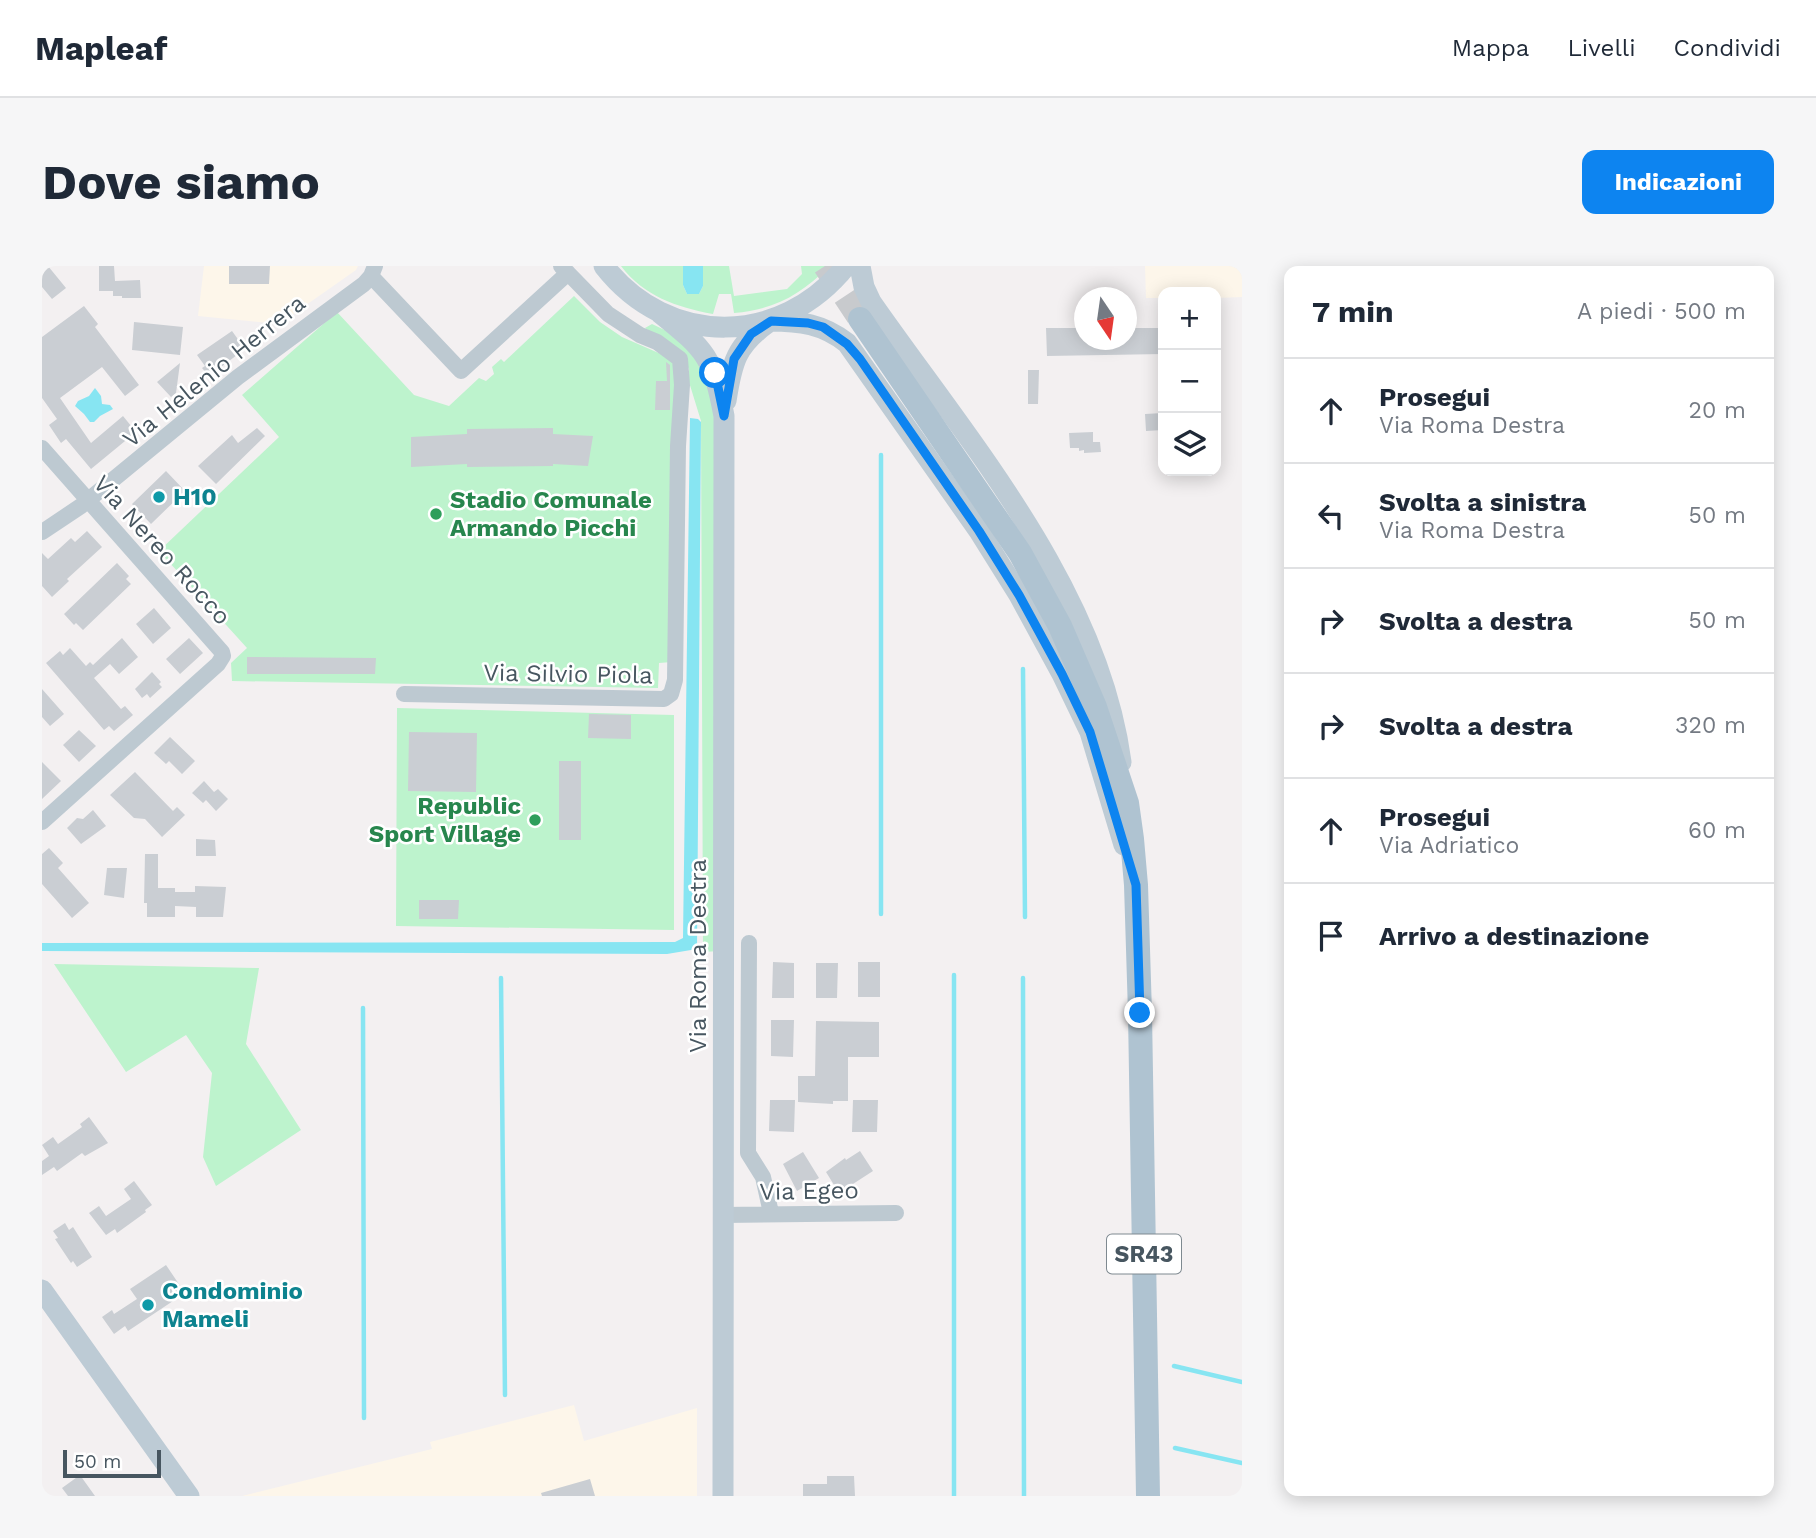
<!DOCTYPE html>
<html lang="it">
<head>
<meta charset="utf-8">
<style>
  :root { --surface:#fff; --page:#f6f6f7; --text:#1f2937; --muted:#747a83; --line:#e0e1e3; --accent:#0d84f0 }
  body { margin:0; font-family:"Work Sans",sans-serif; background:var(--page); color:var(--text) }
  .controls { position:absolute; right:21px; top:21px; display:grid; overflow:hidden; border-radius:14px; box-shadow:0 4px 18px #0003 }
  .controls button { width:63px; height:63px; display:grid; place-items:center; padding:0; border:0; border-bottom:2px solid var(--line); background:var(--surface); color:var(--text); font:35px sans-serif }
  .compass { position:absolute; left:1032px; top:21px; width:63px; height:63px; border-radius:50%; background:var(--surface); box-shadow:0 4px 18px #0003; rotate:167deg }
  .scale { position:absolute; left:21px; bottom:18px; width:98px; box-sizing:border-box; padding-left:7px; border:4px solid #475660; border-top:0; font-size:19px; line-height:24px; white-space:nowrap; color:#475660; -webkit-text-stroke:5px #fff; paint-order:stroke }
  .stop { position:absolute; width:21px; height:21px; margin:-16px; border:5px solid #0d84f0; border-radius:50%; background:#fff }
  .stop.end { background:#0d84f0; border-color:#fff; box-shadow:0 2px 7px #0008 }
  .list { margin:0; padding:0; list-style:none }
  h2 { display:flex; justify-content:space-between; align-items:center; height:91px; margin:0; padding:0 28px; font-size:30px }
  h2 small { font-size:23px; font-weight:400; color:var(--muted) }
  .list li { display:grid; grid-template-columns:46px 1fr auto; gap:21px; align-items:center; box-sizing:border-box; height:105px; padding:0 28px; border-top:2px solid var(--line) }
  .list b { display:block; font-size:26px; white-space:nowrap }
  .list p { margin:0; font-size:23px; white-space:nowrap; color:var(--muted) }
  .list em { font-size:23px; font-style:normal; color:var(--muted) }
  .icon { flex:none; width:38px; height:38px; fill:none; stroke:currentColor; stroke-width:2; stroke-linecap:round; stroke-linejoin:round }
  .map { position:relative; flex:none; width:1200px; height:1230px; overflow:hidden; border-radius:14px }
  header { display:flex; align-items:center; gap:42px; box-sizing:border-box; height:98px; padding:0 35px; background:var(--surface); border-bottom:2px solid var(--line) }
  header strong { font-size:33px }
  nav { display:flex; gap:38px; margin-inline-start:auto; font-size:24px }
  .intro { display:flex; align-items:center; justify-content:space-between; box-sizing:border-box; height:168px; padding:0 42px }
  h1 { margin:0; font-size:49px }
  .button { padding:18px 32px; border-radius:14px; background:var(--accent); color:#fff; font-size:24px; font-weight:700 }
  main { display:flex; gap:42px; padding:0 42px }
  aside { flex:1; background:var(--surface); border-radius:14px; box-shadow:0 4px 18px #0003 }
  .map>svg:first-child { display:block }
  .commercial { fill:#fdf6ea }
  .green { fill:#bdf3cd }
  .water { fill:#87e5f2 }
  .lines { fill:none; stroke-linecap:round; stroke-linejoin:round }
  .stream { stroke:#87e5f2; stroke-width:4.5 }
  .building { fill:#caced3 }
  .primary-tunnel { stroke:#c8cacd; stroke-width:24; stroke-dasharray:24 12; stroke-linecap:butt }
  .street { stroke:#bdc9d1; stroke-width:16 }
  .secondary { stroke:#bdcbd5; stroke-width:21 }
  .primary { stroke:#afc3d1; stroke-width:24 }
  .route { stroke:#0d84f0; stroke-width:9 }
  .culture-dot { fill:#0f9aa8; stroke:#fff; stroke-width:2.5 }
  .leisure-dot { fill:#2e9e5b; stroke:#fff; stroke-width:2.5 }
  .labels { text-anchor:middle; stroke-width:5; stroke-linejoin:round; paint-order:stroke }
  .shield { fill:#fff; stroke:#7e8990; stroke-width:2 }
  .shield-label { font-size:23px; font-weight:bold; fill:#475660 }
  .street-label { font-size:24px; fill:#475660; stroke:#fff }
  .culture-label { font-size:24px; font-weight:bold; fill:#0d838f; stroke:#fff; text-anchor:start }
  .leisure-label { font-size:24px; font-weight:bold; fill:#27864d; stroke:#fff; text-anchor:start }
</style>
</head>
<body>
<header>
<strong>Mapleaf</strong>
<nav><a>Mappa</a><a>Livelli</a><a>Condividi</a></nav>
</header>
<div class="intro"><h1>Dove siamo</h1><a class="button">Indicazioni</a></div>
<main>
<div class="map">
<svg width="1200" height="1230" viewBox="0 0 1200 1230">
  <rect width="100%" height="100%" fill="#f3f0f1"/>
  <path class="commercial" d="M162,0h154l-2,4 -77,54 -81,-8z
    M1103,0h97v31l-26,1v-6h-53v6h-17z
    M532,1139l10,36 113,-33v88h-455l190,-47 -2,-7z"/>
  <path class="green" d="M579,0h62v19l4,9h12l4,-8v-20h26l5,30 53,-7 15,-15 -1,-8h29c-31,29 -53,43 -96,47l-3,-19h-12l-6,20c-37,-7 -69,-18 -92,-48z
    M532,30l26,26 22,15 55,24 -5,301 -13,1 -1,25 -426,-7 -1,-18 16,-15 -88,-97 120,-114 -37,-42 95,-83 77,83 35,11 30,-28 7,3 8,-7 -2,-7 9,-8 3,3z
    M610,58l17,8 28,21 19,54 4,544 -17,1 -2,-531 -12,-39v-13l-8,-14 -36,-27z
    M355,442l277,7v215l-278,-4z
    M12,698l205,4 -13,76 55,86 -85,56 -13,-29 9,-84 -26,-38 -60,37z"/>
  <path class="water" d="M641,0h20v20l-4,8h-12l-4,-9z
    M53,122l6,8 1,8 8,1 3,4 -13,7 -6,6h-4l-6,-8 -9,-8 3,-5 11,-5z
    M648,152l8,1 3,3 -4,527 -30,5 -625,-3v-8l633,-1 8,-4z"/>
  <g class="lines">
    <path class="stream" d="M981,403l2,248
      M839,648v-459
      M459,712l4,417
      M981,712l1,518
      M321,742l1,410
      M1132,1100l68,16
      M1133,1182l67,15
      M912,1230v-521"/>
  </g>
  <path class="building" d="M0,0h6l18,22 -14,11 -10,-12z
    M57,0h15l1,15 25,-1 1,18h-19v-2h-9v-5h-14z
    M187,0h41l-1,18h-40z
    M42,40l14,18 -3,3 44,58 -14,11 -23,-29 -42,31 31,45 32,-27 13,16 -45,37 -25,-30 -5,4 -12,-18 8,-6 -15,-21v-61z
    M92,56l49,5 -3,28 -48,-5z
    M1004,62h38v12h42v-12h37v26l-116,2z
    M190,65l13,18 -36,27 -7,-8 3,-2 -8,-11z
    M624,96l4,3v45h-15l1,-29h11z
    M138,97l-4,30 -5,4 -14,-15z
    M986,104h11l-1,34h-10z
    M1121,147v17l-17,1 -1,-17z
    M215,162l8,8 -49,48 -18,-18 34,-31 6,8z
    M511,162v6l40,2 -5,30 -35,-2v2l-86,1v-3l-56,3v-30l56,-3v-5z
    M1051,166v10h7l1,10 -17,1v-3l-5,1v-3h-9l-1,-15z
    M124,205l19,20 -34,33 -19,-20z
    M45,265l15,16 -35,32 2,2 -17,16 -10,-11v-33l6,6 23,-21 4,4z
    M75,297l12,13 -3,3 5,5 -48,46 -7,-7 -2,2 -10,-11z
    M112,342l17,20 -18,16 -17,-20z
    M80,372l16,19 -19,17 -9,-10 -16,14 27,31 4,-3 8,9 -19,16 -5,-5 -5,4 -58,-67 14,-12 3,4 7,-7 16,18 4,-4 3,3z
    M147,372l14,15 -23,21 -14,-15z
    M205,391l129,1 -1,16h-128z
    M110,406l9,10 -2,2 3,3 -12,11 -3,-4 -5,4 -7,-9z
    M0,423l22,25 -14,12 -8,-9z
    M547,448l42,1v24l-43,-1z
    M37,464l17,16 -17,16 -16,-17z
    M367,466l68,1 -1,59 -68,-1z
    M128,471l25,24 -13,13 -13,-13 -3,3 -12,-11z
    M517,495h22v79h-22z
    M0,496l19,19 -19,18z
    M93,506l38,39 4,-4 8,8 -23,22 -17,-18 -11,-1 -24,-23z
    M162,515l10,11 4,-3 10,10 -12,12 -10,-11 -3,3 -11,-10z
    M51,544l13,16 -25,18 -14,-16 10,-10 6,1z
    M154,573l19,1 1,16h-20z
    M7,582l14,15 -5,5 31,35 -17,15 -30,-34v-30z
    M103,588h13v34h17v4h20v-6l31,1 -3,30h-27v-10l-21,-1v11h-28v-14h-3z
    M65,602h20l-3,30 -20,-3z
    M377,634h40l-1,19h-39z
    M731,696l21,1v35h-22z
    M816,696h22v35h-22z
    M774,697h22l-1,35h-21z
    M729,754h23l-1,37 -22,-1z
    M774,755l63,1v35h-31v44h-15v3l-35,-2v-26h17z
    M728,834h25l-1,32 -25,-1z
    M811,834h25l-1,32h-25z
    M47,851l19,26 -23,13 -3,-3 -25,18 -3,-4 -12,8v-14l7,-5 -7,-11 11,-8 5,7 24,-17 -2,-3z
    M818,885l13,20 -34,22 -13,-21 19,-14 1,2z
    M761,886l16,26 -22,13 -14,-27z
    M92,915l18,24 -7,5 1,2 -29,21 -2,-4 -9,6 -17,-22 10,-7 7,10 25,-17 -7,-10z
    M23,957l4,7 4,-3 19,30 -15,10 -4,-6 -2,2 -16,-24 3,-1 -5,-7z
    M124,999l19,28 -57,38 -3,-5 -11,8 -12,-17 10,-7 2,4 23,-15 -7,-10z
    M38,1209l15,21h-27l-6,-8z
    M785,1210h27l1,20h-52v-12h24z
    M548,1213l5,17h-53l-1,-3z"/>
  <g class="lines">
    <path class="primary-tunnel" d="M783,0l35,53"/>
    <path class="street" d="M329,10l90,95 107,-98 -7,-7
      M0,182l180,204 1,4 -5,8 -176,158
      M0,266l39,-26 157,-129 126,-93 7,-8 4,-10
      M362,428l260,5 7,-5 4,-14 3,-234 4,-61 -2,-26 -23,-17 -17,-7 -32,-21 -40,-41
      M707,677l-1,210 15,24 8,36
      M681,949l173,-2"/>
    <path class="secondary" d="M562,0c64,82 177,81 242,0
      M818,0l4,21 7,15c97,139 227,287 250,460
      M618,47c46,37 53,44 64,103l-1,1080
      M728,55c30,0 53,3 77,22l132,188 40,64 43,79 28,58 34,113
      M684,135c6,-39 10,-56 43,-79
      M0,1024l147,206"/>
    <path class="primary" d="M818,53l160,234 40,73 35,81 32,96 5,36 4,46 4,128 8,483"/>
  </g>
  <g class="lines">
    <path class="route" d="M673,107l9,43 10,-57 17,-25 20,-13 37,2 15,4 24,17 13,15 119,172 40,64 43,79 28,58 46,153 4,128"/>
  </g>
  <g class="culture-dot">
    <circle cx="117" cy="231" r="7"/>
    <circle cx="106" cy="1039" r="7"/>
  </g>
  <g class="leisure-dot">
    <circle cx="394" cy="248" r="7"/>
    <circle cx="493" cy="554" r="7"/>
  </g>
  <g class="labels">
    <rect class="shield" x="1065" y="968.5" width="74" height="39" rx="5"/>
    <g class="shield-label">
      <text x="1102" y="996">SR43</text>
    </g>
    <g class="street-label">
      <text transform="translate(172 105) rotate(-39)" y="8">Via Helenio Herrera</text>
      <text transform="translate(120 284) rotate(48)" y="8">Via Nereo Rocco</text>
      <text transform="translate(526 408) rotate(1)" y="8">Via Silvio Piola</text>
      <text transform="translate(656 690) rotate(-90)" y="8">Via Roma Destra</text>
      <text transform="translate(767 925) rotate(-1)" y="8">Via Egeo</text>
    </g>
    <g class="culture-label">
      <text x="131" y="239">H10</text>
      <text x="120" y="1033">Condominio<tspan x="120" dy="28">Mameli</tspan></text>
    </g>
    <g class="leisure-label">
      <text x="408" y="242">Stadio Comunale<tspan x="408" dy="28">Armando Picchi</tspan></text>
      <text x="479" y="548" text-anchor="end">Republic<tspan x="479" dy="28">Sport Village</tspan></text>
    </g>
  </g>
</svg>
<div class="controls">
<button>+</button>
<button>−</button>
<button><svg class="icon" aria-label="layers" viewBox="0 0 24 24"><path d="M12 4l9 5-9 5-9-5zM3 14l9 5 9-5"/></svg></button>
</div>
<svg class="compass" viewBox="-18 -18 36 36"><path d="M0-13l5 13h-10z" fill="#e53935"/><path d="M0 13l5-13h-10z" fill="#747a83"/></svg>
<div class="scale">50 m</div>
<div class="stop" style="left:673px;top:107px"></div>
<div class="stop end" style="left:1098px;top:747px"></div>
</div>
<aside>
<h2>7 min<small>A piedi · 500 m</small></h2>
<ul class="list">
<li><svg class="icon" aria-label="ahead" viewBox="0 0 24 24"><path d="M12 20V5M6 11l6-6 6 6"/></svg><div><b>Prosegui</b><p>Via Roma Destra</p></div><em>20 m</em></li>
<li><svg class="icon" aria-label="left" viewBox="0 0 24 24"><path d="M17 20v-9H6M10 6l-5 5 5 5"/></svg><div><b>Svolta a sinistra</b><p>Via Roma Destra</p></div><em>50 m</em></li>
<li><svg class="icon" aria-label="right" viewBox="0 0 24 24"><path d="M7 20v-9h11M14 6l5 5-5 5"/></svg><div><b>Svolta a destra</b></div><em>50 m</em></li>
<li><svg class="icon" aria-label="right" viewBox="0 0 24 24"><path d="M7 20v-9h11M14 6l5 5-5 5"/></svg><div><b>Svolta a destra</b></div><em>320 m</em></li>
<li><svg class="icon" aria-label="ahead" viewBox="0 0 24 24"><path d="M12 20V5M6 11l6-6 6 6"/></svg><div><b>Prosegui</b><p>Via Adriatico</p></div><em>60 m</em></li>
<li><svg class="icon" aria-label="arrive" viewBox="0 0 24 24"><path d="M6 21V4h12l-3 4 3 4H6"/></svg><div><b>Arrivo a destinazione</b></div></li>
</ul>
</aside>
</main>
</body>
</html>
